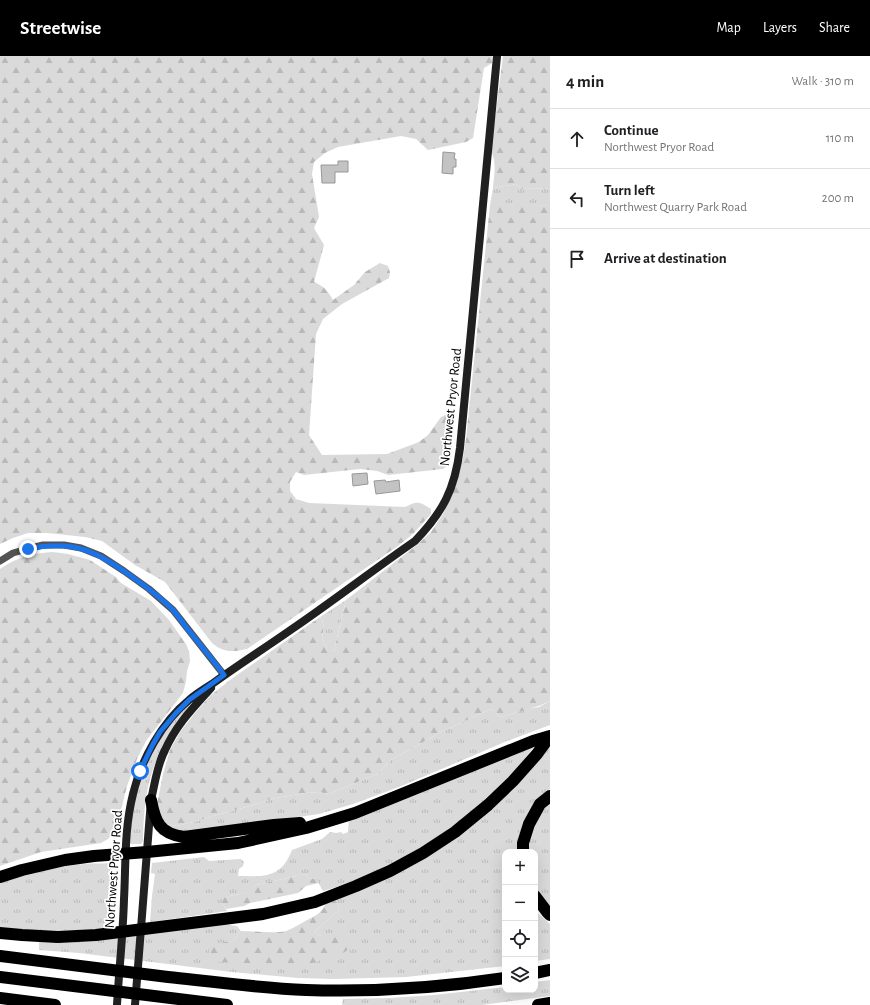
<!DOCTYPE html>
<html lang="en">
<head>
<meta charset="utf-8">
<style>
  :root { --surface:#fff; --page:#f6f6f6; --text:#202124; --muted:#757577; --line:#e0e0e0; --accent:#000 }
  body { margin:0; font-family:"Alegreya Sans",sans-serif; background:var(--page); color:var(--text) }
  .controls { position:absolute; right:12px; bottom:12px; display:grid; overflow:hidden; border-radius:8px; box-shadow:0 4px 16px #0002 }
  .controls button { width:36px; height:36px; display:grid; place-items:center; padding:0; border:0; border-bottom:1px solid var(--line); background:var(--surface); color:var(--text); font:20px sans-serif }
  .stop { position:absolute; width:12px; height:12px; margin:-9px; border:3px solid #1a73e8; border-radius:50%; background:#fff }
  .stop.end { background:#1a73e8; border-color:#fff; box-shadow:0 1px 4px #0008 }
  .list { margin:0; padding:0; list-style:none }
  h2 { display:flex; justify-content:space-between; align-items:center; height:52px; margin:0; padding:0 16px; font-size:17px }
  h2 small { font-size:13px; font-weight:400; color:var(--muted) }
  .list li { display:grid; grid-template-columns:26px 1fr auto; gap:12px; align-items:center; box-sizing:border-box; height:60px; padding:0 16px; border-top:1px solid var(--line) }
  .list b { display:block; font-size:15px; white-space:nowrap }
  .list p { margin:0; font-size:13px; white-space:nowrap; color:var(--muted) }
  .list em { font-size:13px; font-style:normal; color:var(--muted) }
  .icon { flex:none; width:22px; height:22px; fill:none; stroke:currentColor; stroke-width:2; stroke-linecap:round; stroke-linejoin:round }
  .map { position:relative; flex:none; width:550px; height:949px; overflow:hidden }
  header { display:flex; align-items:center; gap:24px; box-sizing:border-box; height:56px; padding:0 20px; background:var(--accent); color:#fff }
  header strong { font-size:19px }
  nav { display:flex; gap:22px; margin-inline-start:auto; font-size:14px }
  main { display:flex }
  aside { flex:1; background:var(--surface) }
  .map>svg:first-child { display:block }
  .grass { fill:url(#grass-tufts) }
  .forest { fill:url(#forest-firs) }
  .building { fill:#c3c3c3; stroke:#979797 }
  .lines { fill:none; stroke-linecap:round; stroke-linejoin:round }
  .minor { stroke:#535353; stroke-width:7 }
  .secondary { stroke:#202020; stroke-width:8 }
  .motorway { stroke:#000; stroke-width:12 }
  .route { stroke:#1a73e8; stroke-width:5 }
  .labels { text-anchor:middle; stroke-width:3.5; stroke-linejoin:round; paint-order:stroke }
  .street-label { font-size:14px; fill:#000; stroke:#fff }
</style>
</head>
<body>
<header>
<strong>Streetwise</strong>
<nav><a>Map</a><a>Layers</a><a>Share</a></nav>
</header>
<main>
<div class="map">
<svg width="550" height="949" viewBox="0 0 550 949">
  <defs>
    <pattern id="grass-tufts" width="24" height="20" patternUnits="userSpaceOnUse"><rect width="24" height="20" fill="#dadada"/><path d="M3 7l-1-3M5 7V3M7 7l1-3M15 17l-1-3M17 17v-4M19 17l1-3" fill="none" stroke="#b9b9b9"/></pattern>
    <pattern id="forest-firs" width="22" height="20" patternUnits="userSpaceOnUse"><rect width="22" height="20" fill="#dadada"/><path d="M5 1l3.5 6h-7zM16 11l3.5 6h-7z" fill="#b9b9b9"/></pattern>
  </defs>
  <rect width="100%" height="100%" fill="#fff"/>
  <path class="grass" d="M516,128l6,5 28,-1v18l-60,-1 3,-17z
    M346,544l-12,51 -7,-2 -5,-11 2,-13 -4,-8z
    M550,645v24l-43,16 -30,13 -78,33 -46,17 -34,10 -27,4 -108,14h-9l-9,-8 11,2 20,-5 20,-6 44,-12 9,-4 36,-6 13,-1 10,2 48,-20 14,-14 50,-28 50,-23 9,8 28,-8 11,-2z
    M190,647l1,1c-22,26 -40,59 -45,94 -2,14 -3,29 -3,43l-2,3h-10l-1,-2c1,-12 1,-25 4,-37 9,-40 26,-74 56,-102z
    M550,686v47c-4,4 -9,7 -12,11 -12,15 -21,33 -21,52h-12v114l-99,11 -72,2 -36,-1 -66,-6 -153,-19 -40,-3v-10l178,-17 20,3 4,5 -8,10 -13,2 115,-8 -14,1 -7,-4 24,-21 1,-7 -4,-3v-3l103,-51z
    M536,688c-15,20 -31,38 -49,55 -8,7 -18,14 -26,21 -41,31 -88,57 -138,71l-7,-12 -7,-1 -4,-4 -49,11 -5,6 -8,3 -14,2 -7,7 5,8 -77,11 2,-26 3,-22 -4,-1 1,-10 52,-6 5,4 32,-2 3,3 -1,4 -4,3 -1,7c13,0 30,2 40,-6 7,-4 11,-13 14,-20l30,-11 8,-7 6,1 5,-1 2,2 5,-2 1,-12z
    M550,746v109l-15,-20v-39h-9v-7l13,-30z
    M110,807l2,1 -1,20 1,6 -1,2 2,-1 1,6 -2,30c-38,5 -74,5 -112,0v-45c28,-8 56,-16 85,-18 8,-1 17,0 25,-1z
    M535,852l4,6 11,10v35l-15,2z
    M550,924v16l-68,9h-140l1,-6 47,-1 44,-3 71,-8v3h30v-8z"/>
  <path class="forest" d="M0,0h492v7l-8,5 -11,70 -7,4 -38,8 -12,-11 -15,-3 -63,11 -13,6 -11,9 -2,12 7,43 -5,11 10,17 -10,37c11,5 13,8 19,18l21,-15 11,-13 15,-9 8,3 2,6 -1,6 -47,26 -19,15 -7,15 -7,101 13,20 65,-1 32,-12 9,-7 13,-18 14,-6 -4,48 -3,6 -5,4 -55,6 -11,-4 -17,-2 -56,6 -8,-3 -6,10v9l6,8 13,4 96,4c12,-6 14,-6 26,2v5l-18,20 -15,12 -151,103c-15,3 -23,4 -35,-6l-47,-61 -30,-17 -18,-13 -15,-11 -17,-4 -38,-4h-19l-15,5 -13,6z
    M503,0h47v132l-28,1 -6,-5 -23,4c1,-14 4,-25 -2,-37z
    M507,148l43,2v495c-15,8 -34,11 -50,16l-9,-8 -50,23 -50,28 -14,14 -48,20 -10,-2 -13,1 -36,6 -9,4 -44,12 -20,6 -20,5 -11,-2 -5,-5 -4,-15 6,-30 7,-24 10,-18 15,-19 15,-17 20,-16 90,-63 4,8 -2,13 5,11 7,2 12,-51 71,-55 14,-13 12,-18 8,-18 7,-19 5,-19 3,-19 24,-234z
    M52,496l16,2 22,6 26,17 5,6 30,18 18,19 17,24 3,7 1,10 -3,10 -1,10 -3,12 -37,48 -9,18 -10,27 -11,44 -8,9 -7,4 -60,9 -41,14v-297c17,-12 31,-15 52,-17z
    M305,818l4,4 7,1 3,4 -13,3 -8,7 -48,10 -6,3 -18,3 -4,-6 1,-5c9,-4 20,-2 28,-8 2,-1 3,-3 5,-5z
    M335,845l4,3 -1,7 -24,21 7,4 14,-1 8,1 5,6 1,6 -4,4 -38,13 -19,1 -69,-4 -7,-3 -3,-5v-5c7,-7 15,-7 24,-8l8,-10c15,0 31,3 45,0 8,-3 15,-8 23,-12 8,-4 14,-7 17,-17z"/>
  <path class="building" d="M443,96l12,1 -1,6h2v8h-3v7l-11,-1z
    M338,105h10v11h-13v11h-13l-1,-18h17z
    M367,417l1,11 -15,2 -1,-12z
    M385,424l1,2 13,-2 1,11 -24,3 -2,-13z"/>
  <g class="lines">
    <path class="minor" d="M0,505l13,-8 14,-4 16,-4h21l17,3 20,8 23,15 25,18 24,21 51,65"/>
    <path class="secondary" d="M117,949c2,-35 6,-70 7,-106 2,-36 0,-69 9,-105 8,-34 29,-72 56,-94 7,-6 15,-11 23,-16 26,-19 53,-36 80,-55 41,-28 81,-59 123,-88 28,-29 40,-52 45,-93l37,-392
      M135,949l16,-205c4,-17 6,-35 14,-50 11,-25 28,-42 46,-62"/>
    <path class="motorway" d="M151,744c4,22 9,34 33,37l90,-12 26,-2
      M523,796v-9l6,-19 11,-20 10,-8
      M0,821l22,-7 43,-10 29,-4 53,-4 91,-9 68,-15 49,-15 178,-72 17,-5
      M535,840l12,16 3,3
      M0,877l22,2 36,2 38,-2 167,-21 52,-12 41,-16 34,-15 33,-18 32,-21 33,-27 25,-24 24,-27 13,-18
      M0,900c56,7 112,14 168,21 46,5 92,11 138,13 66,2 133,-2 199,-12
      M535,917l15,-3
      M0,921l227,28
      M0,942l55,7
      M538,949l12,-2"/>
  </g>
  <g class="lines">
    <path class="route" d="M28,493c47,-10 70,3 107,30 13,9 26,19 38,31 6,7 11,15 17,22 11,14 23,28 34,43l-35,25 -13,13 -16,19 -8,14 -12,25"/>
  </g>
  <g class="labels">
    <g class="street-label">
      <text transform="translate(450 351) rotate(-84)" y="5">Northwest Pryor Road</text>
      <text transform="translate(113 813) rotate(-86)" y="5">Northwest Pryor Road</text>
    </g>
  </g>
</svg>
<div class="controls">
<button>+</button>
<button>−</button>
<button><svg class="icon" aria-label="locate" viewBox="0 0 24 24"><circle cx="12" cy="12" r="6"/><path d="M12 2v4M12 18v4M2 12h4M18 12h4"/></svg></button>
<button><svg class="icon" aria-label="layers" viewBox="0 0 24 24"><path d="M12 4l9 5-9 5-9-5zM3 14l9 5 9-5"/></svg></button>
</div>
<div class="stop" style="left:140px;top:715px"></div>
<div class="stop end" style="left:28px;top:493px"></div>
</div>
<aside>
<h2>4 min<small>Walk · 310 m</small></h2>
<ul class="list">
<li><svg class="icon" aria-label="ahead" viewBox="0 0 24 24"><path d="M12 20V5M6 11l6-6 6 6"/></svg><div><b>Continue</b><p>Northwest Pryor Road</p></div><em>110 m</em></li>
<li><svg class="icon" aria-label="left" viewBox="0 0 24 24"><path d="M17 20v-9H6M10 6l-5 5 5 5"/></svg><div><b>Turn left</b><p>Northwest Quarry Park Road</p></div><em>200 m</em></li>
<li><svg class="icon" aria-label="arrive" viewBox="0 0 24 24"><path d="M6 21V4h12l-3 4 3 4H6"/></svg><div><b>Arrive at destination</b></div></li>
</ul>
</aside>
</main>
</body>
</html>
